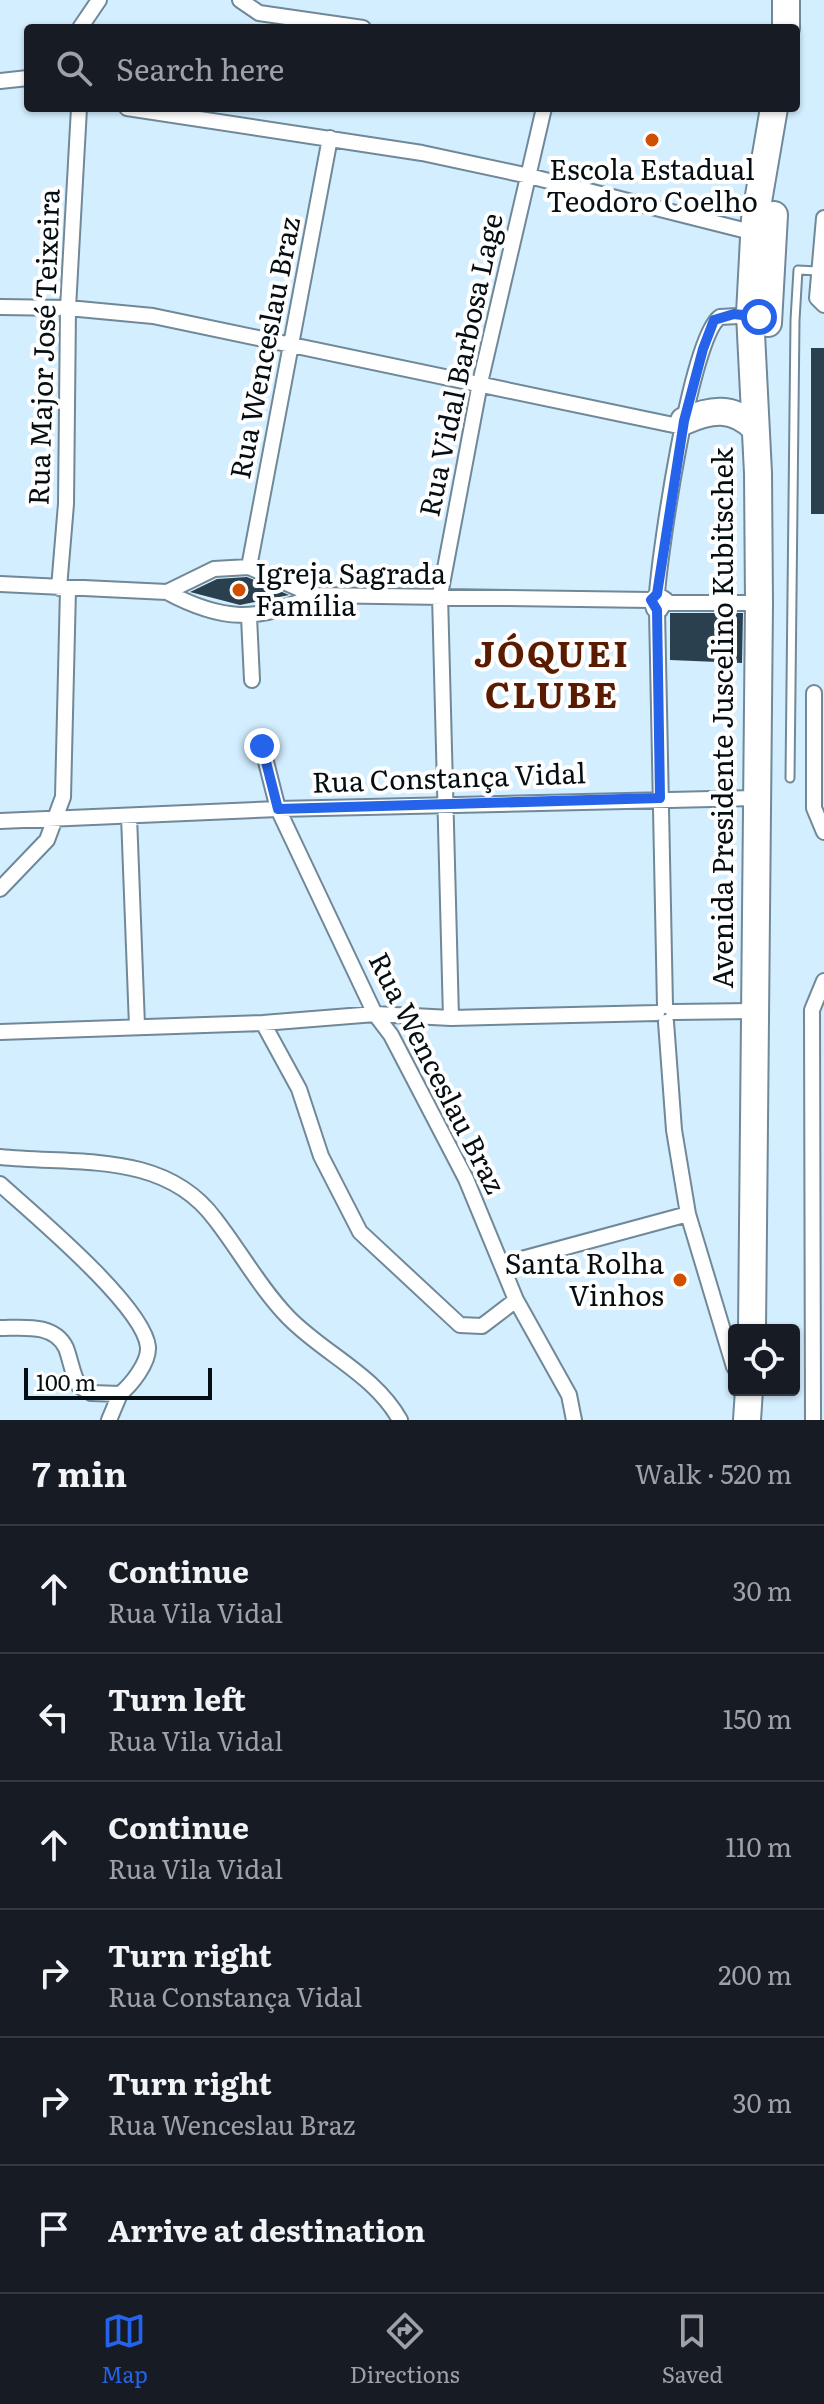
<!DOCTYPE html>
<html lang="en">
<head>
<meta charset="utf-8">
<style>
  :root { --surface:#171b24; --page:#242831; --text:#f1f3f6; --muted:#9ea1a6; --line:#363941; --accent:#2563eb }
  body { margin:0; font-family:Literata,serif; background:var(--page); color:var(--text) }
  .controls { position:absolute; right:24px; bottom:24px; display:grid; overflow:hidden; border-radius:8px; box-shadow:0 2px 6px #0004 }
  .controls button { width:72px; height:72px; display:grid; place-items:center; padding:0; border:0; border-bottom:2px solid var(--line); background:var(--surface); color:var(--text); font:40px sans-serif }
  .scale { position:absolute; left:24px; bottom:20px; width:188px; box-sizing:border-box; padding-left:8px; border:4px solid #050e13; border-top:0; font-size:22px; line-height:28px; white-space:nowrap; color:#050e13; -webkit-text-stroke:6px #fff; paint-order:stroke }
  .stop { position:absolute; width:24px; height:24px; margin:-18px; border:6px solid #2563eb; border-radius:50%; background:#fff }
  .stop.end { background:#2563eb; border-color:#fff; box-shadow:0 2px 8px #0008 }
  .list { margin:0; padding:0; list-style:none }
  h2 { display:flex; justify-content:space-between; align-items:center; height:104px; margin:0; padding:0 32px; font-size:34px }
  h2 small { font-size:26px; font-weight:400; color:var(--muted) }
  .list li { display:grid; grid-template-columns:52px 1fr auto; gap:24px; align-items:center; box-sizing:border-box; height:128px; padding:0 32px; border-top:2px solid var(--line) }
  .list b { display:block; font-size:30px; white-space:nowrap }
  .list p { margin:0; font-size:26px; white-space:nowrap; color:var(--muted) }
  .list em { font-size:26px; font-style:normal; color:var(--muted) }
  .icon { flex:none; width:44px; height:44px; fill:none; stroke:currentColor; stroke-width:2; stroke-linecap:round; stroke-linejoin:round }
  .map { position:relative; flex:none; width:824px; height:1420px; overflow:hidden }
  .search { position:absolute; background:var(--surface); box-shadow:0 2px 6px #0004; left:24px; right:24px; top:24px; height:88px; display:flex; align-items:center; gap:20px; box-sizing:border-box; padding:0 28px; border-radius:8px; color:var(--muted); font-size:30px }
  .sheet { height:872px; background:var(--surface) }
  nav { display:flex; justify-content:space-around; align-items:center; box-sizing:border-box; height:112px; border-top:2px solid var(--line); background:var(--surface); font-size:22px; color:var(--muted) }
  nav a { display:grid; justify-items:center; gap:4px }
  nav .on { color:var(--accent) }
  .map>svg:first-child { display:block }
  .building { fill:#2a404e }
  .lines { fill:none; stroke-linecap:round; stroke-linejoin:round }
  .lane-casing { stroke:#708898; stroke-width:11 }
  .street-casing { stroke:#708898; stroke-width:18 }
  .highway-casing { stroke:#708898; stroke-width:30 }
  .lane { stroke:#fff; stroke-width:7 }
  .street { stroke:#fff; stroke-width:14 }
  .highway { stroke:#fff; stroke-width:26 }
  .route { stroke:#2563eb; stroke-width:10 }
  .poi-dot { fill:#d24f00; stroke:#fff; stroke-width:3 }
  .labels { text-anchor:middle; stroke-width:8; stroke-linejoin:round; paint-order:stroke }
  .poi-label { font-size:28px; fill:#050e13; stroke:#fff }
  .street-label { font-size:28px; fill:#050e13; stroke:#fff }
  .district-label { font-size:36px; font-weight:bold; letter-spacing:2px; fill:#5a1b00; stroke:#fff }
</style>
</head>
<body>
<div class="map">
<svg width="824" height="1420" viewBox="0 0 824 1420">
  <rect width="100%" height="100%" fill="#d3eeff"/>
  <path class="building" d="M811,348h13v166h-13z
    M247,577l42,18 -49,10 -50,-13 27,-13z
    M670,613h73l-1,50 -72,-3z"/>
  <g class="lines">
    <defs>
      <path id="lane" d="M790,778l5,-458 3,-50 20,1"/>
      <path id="street" d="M240,0l19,13 104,15
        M80,28l19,-28
        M0,81l28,-3
        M127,108l295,45 107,23 226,57
        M824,218l-7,80 7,7
        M0,307l68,1 85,8 530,111
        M249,567l81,-429
        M0,584l167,8 47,-23 35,-2 65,28 337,5
        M59,588l7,-84 2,-196 11,-200
        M167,592c54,29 91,31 147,3
        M657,594l9,6 -6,10 -6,-1 -3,-9 6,-6c3,-43 34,-258 63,-277l35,-2
        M666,603h93
        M657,610l8,396
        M249,617l3,63
        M814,693v115l10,24
        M262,746l16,63 97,205 16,21 75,144 50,121 53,95 5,25
        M129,816l8,210
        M0,821l278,-12 477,-11
        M0,889l47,-49 16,-43 5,-208
        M673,1012l81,-1
        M451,1018l-11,-423 40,-212 64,-275
        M666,1022l8,108 14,84 46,153
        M263,1023l36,66 22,67 39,76 100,93 22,1 34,-26
        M0,1032l263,-9 112,-9 76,4 206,-5
        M0,1157c75,8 164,-7 215,62 25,32 45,69 73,98 36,37 86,57 112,103
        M0,1184c32,29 144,122 148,163 1,16 -17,38 -28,47l-29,-1 -12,-7c-7,-12 -8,-25 -13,-38 -12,-25 -43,-20 -66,-20
        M503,1264l185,-50
        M109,1420l11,-26
        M813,1420l-1,-410 12,-29"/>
      <path id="highway" d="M786,28v-28
        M768,323l6,-108
        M684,421c27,-12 49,-15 71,7
        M752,1330l7,-727 -1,-130 -8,-159 5,-95 19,-111
        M747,1420l2,-30"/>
    </defs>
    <use href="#lane" class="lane-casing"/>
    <use href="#street" class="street-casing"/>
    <use href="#highway" class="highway-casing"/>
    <use href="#lane" class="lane"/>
    <use href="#street" class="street"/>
    <use href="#highway" class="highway"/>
  </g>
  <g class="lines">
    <path class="route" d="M262,746l16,63 382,-11 -3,-188 -6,-10 6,-6 27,-173 19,-72 11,-29 20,-6 25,3"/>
  </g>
  <g class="poi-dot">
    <circle cx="652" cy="140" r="8"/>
    <circle cx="239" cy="590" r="8"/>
    <circle cx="680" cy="1280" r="8"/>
  </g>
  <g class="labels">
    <g class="poi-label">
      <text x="652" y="180">Escola Estadual<tspan x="652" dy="32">Teodoro Coelho</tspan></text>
      <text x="255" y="584" text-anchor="start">Igreja Sagrada<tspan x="255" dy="32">Família</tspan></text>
      <text x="664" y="1274" text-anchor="end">Santa Rolha<tspan x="664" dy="32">Vinhos</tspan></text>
    </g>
    <g class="street-label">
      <text transform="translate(44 347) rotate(-88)" y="10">Rua Major José Teixeira</text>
      <text transform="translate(265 348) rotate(-79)" y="10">Rua Wenceslau Braz</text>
      <text transform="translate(461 365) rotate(-78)" y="10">Rua Vidal Barbosa Lage</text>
      <text transform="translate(723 718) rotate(-90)" y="10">Avenida Presidente Juscelino Kubitschek</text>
      <text transform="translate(449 778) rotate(-2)" y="10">Rua Constança Vidal</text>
      <text transform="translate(437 1073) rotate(63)" y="10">Rua Wenceslau Braz</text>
    </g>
    <g class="district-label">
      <text x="552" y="667">JÓQUEI<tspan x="552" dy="41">CLUBE</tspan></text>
    </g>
  </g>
</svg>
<div class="controls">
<button><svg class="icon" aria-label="locate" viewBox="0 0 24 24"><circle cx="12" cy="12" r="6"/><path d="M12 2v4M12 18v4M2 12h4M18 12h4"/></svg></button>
</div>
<div class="scale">100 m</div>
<div class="stop" style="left:759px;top:317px"></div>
<div class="stop end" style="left:262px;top:746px"></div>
<div class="search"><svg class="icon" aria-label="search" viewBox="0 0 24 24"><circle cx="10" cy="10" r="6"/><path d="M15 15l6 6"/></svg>Search here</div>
</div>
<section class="sheet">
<h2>7 min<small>Walk · 520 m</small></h2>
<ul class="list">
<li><svg class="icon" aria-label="ahead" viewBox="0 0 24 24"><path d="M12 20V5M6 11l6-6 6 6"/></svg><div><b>Continue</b><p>Rua Vila Vidal</p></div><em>30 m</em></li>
<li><svg class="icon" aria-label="left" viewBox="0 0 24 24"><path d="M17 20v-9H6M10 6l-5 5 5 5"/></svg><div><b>Turn left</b><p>Rua Vila Vidal</p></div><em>150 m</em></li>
<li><svg class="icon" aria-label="ahead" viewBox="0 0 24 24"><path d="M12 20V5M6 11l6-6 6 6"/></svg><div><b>Continue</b><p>Rua Vila Vidal</p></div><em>110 m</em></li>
<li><svg class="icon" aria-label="right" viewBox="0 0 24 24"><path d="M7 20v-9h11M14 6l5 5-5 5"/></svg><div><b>Turn right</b><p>Rua Constança Vidal</p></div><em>200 m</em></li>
<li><svg class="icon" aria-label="right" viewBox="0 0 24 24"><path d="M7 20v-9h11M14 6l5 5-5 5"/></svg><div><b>Turn right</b><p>Rua Wenceslau Braz</p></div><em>30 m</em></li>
<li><svg class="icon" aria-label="arrive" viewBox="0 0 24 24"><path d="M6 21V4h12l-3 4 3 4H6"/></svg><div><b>Arrive at destination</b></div></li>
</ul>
</section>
<nav>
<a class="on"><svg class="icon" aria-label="map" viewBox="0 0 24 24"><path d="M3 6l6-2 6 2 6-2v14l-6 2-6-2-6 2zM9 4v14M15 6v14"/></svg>Map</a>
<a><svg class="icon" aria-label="directions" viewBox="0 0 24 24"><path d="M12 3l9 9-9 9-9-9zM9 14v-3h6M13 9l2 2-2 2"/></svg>Directions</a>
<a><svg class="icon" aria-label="saved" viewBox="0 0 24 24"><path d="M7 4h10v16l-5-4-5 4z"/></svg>Saved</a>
</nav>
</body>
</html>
